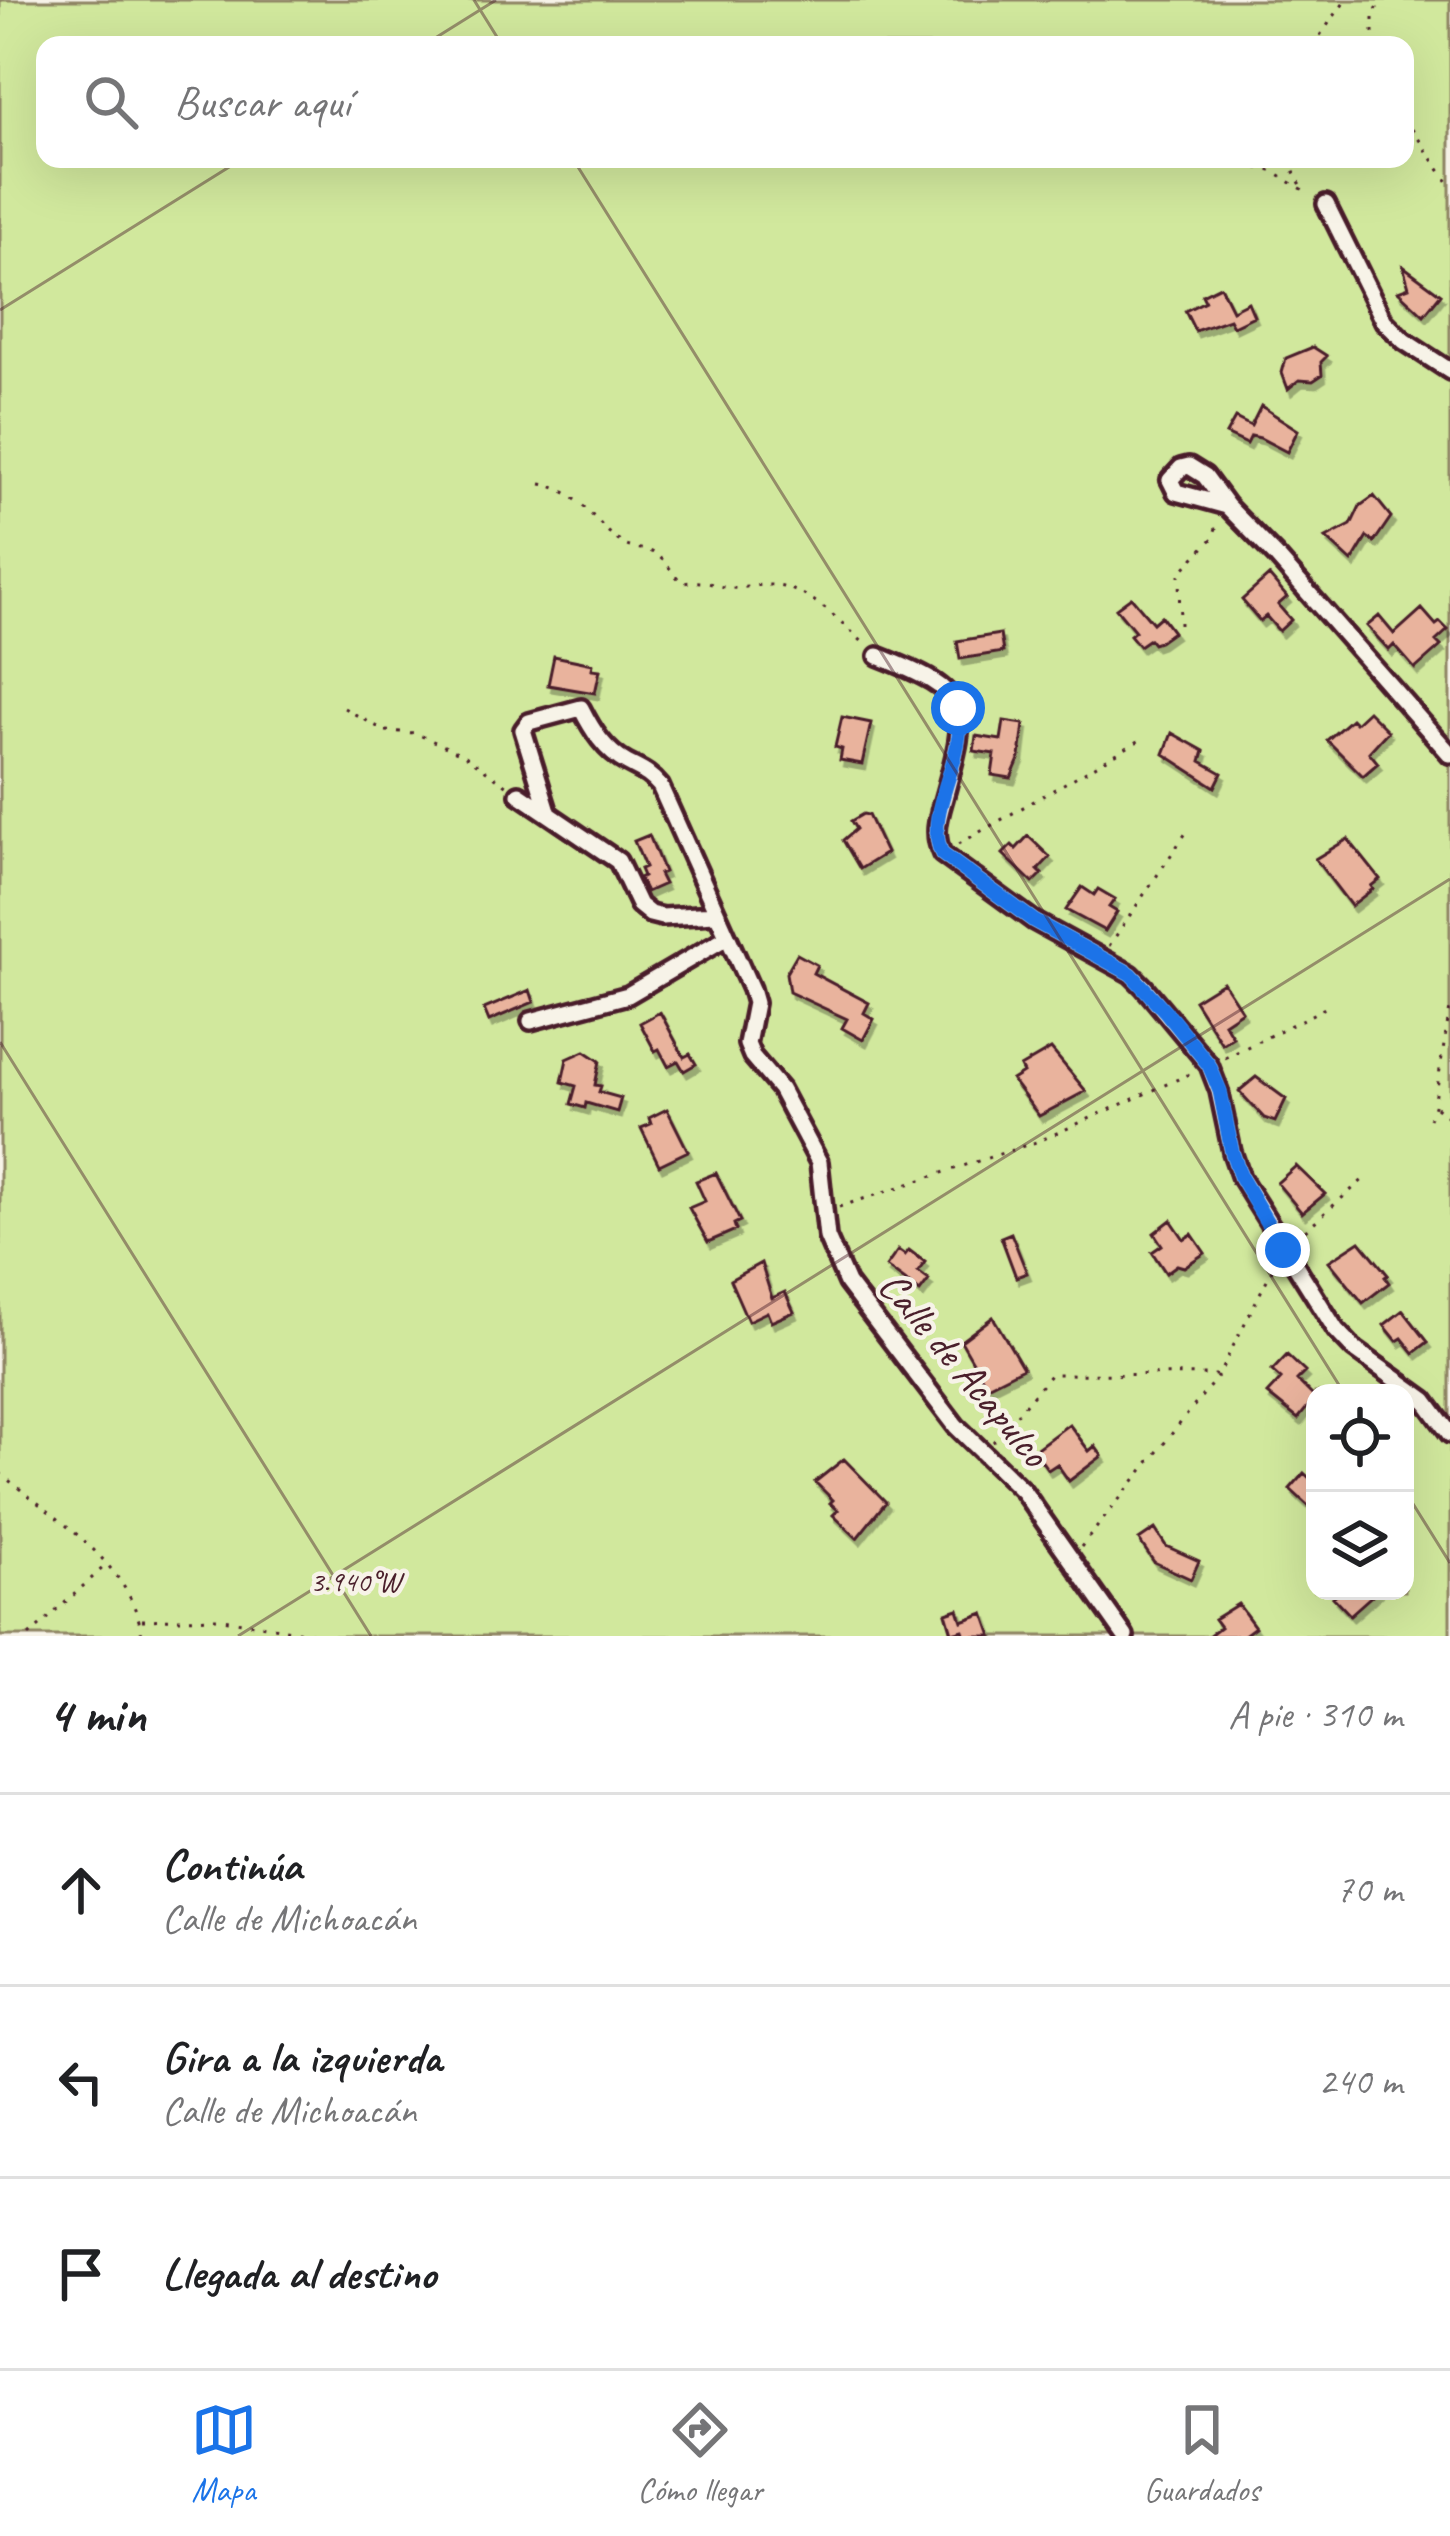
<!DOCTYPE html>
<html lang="es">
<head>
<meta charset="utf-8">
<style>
  :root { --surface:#fff; --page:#f6f6f6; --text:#202124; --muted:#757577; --line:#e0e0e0; --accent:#1a73e8 }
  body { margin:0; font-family:Caveat,sans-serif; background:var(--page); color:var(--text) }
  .controls { position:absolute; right:36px; bottom:36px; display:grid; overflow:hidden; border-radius:24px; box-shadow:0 12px 48px #0002 }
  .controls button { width:108px; height:108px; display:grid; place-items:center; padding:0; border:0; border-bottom:3px solid var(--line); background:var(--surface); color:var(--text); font:60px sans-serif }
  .stop { position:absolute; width:36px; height:36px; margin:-27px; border:9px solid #1a73e8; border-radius:50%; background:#fff }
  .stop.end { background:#1a73e8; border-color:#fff; box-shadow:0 3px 12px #0008 }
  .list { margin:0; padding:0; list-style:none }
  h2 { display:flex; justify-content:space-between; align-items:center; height:156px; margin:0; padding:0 48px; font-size:51px }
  h2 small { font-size:39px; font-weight:400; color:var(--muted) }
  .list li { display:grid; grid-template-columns:78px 1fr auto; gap:36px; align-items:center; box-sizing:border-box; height:192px; padding:0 48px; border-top:3px solid var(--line) }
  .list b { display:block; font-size:45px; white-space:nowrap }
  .list p { margin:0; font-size:39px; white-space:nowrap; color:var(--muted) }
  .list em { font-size:39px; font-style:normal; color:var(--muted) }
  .icon { flex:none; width:66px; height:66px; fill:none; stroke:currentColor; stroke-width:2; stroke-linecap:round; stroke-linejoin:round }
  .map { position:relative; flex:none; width:1450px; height:1636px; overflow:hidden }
  .search { position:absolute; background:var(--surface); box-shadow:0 12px 48px #0002; left:36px; right:36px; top:36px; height:132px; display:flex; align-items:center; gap:30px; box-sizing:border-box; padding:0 42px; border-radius:24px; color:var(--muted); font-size:45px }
  .sheet { height:732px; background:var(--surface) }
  nav { display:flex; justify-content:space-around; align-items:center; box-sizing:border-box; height:168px; border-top:3px solid var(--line); background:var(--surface); font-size:33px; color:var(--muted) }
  nav a { display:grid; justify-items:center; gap:6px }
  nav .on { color:var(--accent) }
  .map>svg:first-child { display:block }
  .green { fill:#d1e89d; stroke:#8e8464; stroke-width:3; fill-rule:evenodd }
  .building { fill:#e9b39d; stroke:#4a1f2b; stroke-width:3; filter:url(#shadow) }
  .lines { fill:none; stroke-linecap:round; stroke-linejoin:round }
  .minor-casing { stroke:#4a1f2b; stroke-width:24 }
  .path { stroke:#4a1f2b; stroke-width:3; stroke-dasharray:3 9; stroke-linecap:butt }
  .minor { stroke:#f7f3e8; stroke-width:15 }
  .route { stroke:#1a73e8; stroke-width:15 }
  .ticks { fill:none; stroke:#4a1f2b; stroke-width:3; stroke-opacity:0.45 }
  .labels { text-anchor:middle; stroke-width:9; stroke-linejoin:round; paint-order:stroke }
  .street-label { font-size:42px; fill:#4a1f2b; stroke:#f7f3e8 }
  .ticks-label { font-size:30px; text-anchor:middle; fill:#4a1f2b; stroke:#f7f3e8; stroke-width:9; stroke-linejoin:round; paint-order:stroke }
</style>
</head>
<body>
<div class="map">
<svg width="1450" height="1636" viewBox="0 0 1450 1636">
  <defs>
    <filter id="shadow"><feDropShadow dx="3.5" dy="6" stdDeviation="0" flood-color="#0004"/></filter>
  </defs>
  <rect width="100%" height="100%" fill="#f7f3e8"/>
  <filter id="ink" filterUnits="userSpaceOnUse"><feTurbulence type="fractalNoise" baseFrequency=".00833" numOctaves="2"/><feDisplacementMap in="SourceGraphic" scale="24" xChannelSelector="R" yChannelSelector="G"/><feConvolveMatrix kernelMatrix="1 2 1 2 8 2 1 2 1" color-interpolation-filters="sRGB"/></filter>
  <g filter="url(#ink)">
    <path class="green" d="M0,0h1450v1636h-1450zM45,45h1360v114h-1360zM1315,1393h90v198h-90z"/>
    <path class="building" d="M1403,266l38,28 -17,21 -26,-24 11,-4z
      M1220,286l12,24 16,-8 6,14 -21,10 -4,-7 -34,12 -10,-20 20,-10 -3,-6z
      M1313,347l14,9 -6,6 1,13 -9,6 -14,-1 -11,9 -6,-16 4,-15z
      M1261,406l37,24 -11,22 -27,-14 -9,-2 -4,8 -21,-10 9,-16 16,8z
      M1374,496l17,21 -17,25 -7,-5 -15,25 -26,-24 25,-13 9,-19z
      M1269,576l18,21 -9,8 13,15 -12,11 -13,-15 -6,5 -18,-21z
      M1131,597l22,26 8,-7 12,16 -14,10 -6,2 -4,-5 -10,7 -9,-11 5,-4 -19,-23z
      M1422,609l14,16 4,-3 8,8 -12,11 5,5 -26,23 -21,-24 -5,5 -22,-24 12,-10 15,18z
      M1000,634l3,18 -43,7 -3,-18z
      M554,656l39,8 -1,5 8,1 -5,23 -47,-8z
      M1368,711l20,20 -19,21 9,11 -15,13 -36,-36 24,-21 4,4z
      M842,717l29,6 -9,41 -22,-4 2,-11 -7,-2z
      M1004,721l20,3 -4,33 -9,21 -19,-3 3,-21 -21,-3 2,-15 25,4z
      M1172,733l32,18 -3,10 21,12 -7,14 -51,-33z
      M863,814l5,1 18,38 -26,16 -17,-29 13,-11 -5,-8z
      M649,835l15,37 -5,2 5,10 -18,8 -7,-14 4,-2 -3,-7 5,-2 -11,-26z
      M1028,836l22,21 -12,13 4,4 -9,9 -30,-29 9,-9 4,4z
      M1348,839l32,40 -9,7 2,3 -22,17 -36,-47z
      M1082,887l12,8 4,-6 17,10 -6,8 8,5 -12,19 -39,-21z
      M797,954l20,11 -4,8 56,30 -5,10 10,6 -11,21 -21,-12 5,-9 -58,-27 -3,-19z
      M1223,982l19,29 -18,12 9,14 -11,7 -28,-44z
      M530,990l4,12 -45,19 -5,-12z
      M660,1012l24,45 6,-3 6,10 -12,7 -6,-10 -10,5 -9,-17 -4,2 -15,-28z
      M1051,1049l35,42 -47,25 -27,-36 11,-7 -3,-6z
      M585,1051l15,10 -5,24 6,1 -2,6 22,6 -4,14 -31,-9 -1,5 -14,-4 5,-18 -14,-4 5,-23z
      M1256,1077l30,22 -11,23 -11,-4 -25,-27z
      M667,1109l21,42 -29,14 -18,-37 10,-4 -2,-6z
      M1296,1166l29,28 -23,19 -25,-30z
      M716,1173l24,48 -6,3 2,6 -28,12 -19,-34 16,-7 -9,-20z
      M1171,1220l13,19 8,-5 13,19 -21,14 -7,-2 -11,8 -14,-21 10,-7 -8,-12z
      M1011,1233l16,40 -11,4 -15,-40z
      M1360,1241l28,34 -3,2 4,6 -26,20 -34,-42z
      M898,1250l7,5 4,-5 16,12 -7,10 11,8 -9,12 -34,-25z
      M761,1263l11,35 13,-6 9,20 -23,10 -4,-10 -19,9 -18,-41z
      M1403,1310l25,32 -14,11 -12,-15 -5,3 -13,-16z
      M993,1317l30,51 -36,18 -26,-45z
      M1287,1355l18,17 -8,8 18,18 -17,21 -31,-25 14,-15 -9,-8z
      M1069,1424l20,27 6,-5 7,10 -33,25 -12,-17 -9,6 -14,-20z
      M844,1459l42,43 -29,36 -24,-23 5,-5 -8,-7 3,-3 -18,-18z
      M1304,1473l11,10v29l-25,-23z
      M1155,1529l11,17 33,15 -8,18 -37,-17 -15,-22z
      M1340,1591h37l-27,24 -17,-18z
      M1238,1604l17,23 -12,9h-35l12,-9 -6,-8z
      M958,1609l4,12 22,-8 8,23h-27l-2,-6 -11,3 -6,-20z"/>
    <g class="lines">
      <defs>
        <path id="minor" d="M1326,204l58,117 20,20 46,30
          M1227,506l-51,-14 -6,-12 11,-12 8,-2 16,10 22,30 48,49 175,199
          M878,656c94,37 92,48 66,142 -6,21 -11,36 -2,56l92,67 97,53 13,13 65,78 10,26 13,61 9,26 95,152 18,19 71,51 25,34
          M519,794l99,67 21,44 11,9 12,3 54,-3
          M549,814l-26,-84 6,-8 52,-14c11,22 24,43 46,55 15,8 22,10 33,23l91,203 4,14 -8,41 5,12 28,33 39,73 8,75 20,46 109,143 67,65 102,145
          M531,1021l97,-26 99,-58"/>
      </defs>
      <use href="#minor" class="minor-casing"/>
      <path class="path" d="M1313,45l33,-45
        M1373,45v-29l8,-16
        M1405,119l45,66
        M1128,159c31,15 57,15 87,0
        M1222,159l49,12 33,19
        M1293,159v11l8,15
        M541,484c39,6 52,39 82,60 8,5 18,4 27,7 16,7 20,21 33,32 26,-4 27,3 48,5 12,1 25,-4 39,-3 40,3 68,35 97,61
        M1180,625l-1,-51 33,-35 7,-19
        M344,708l41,23 30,2 49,22 44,31
        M959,844l183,-105
        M1109,946l81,-119
        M1225,1058l106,-53
        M1436,1107l14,12
        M1429,1119l5,-13 16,-98
        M839,1207l200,-66 155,-69
        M1296,1238l69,-60
        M993,1442l58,-68 165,1
        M0,1473c52,44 133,90 142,163
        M1081,1547l137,-171 57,-112
        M142,1620l75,-2 111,18
        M29,1636l77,-71"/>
      <use href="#minor" class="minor"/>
    </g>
  </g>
  <g class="lines" filter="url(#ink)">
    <path class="route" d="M958,708c11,49 -36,103 -16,146l92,67 97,53 35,38 43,53 11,26 12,61 9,26 42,72"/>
  </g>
  <path class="ticks" d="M474,0l28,45M424,45l72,-45M573,159l771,1234M0,310l242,-151M0,1042l371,594M1405,1491l45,72M238,1636l1212,-757"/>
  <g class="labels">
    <g class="street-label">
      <text transform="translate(965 1368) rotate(50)" y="15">Calle de Acapulco</text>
    </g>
  </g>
  <g class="ticks-label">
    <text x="355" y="1591">3.940°W</text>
  </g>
</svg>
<div class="controls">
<button><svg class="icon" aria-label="locate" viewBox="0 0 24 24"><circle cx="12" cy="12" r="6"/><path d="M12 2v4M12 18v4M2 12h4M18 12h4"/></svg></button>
<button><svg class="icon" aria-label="layers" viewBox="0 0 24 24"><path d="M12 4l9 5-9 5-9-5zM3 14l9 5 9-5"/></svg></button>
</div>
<div class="stop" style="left:958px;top:708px"></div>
<div class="stop end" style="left:1283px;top:1250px"></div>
<div class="search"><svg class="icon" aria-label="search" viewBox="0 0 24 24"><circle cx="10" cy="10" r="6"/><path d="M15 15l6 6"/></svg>Buscar aquí</div>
</div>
<section class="sheet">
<h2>4 min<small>A pie · 310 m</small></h2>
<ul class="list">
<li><svg class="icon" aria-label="ahead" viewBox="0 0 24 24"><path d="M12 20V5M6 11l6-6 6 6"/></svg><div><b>Continúa</b><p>Calle de Michoacán</p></div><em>70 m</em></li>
<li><svg class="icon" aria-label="left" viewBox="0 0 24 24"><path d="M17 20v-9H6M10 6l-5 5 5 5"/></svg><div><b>Gira a la izquierda</b><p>Calle de Michoacán</p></div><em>240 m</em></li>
<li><svg class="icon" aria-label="arrive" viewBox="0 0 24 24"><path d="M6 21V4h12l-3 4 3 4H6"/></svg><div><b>Llegada al destino</b></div></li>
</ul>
</section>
<nav>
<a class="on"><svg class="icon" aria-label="map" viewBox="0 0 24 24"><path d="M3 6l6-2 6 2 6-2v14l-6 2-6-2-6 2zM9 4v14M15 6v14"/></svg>Mapa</a>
<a><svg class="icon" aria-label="directions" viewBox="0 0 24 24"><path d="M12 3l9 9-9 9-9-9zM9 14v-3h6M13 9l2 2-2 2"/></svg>Cómo llegar</a>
<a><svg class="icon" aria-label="saved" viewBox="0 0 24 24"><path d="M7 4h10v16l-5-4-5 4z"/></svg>Guardados</a>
</nav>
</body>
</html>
